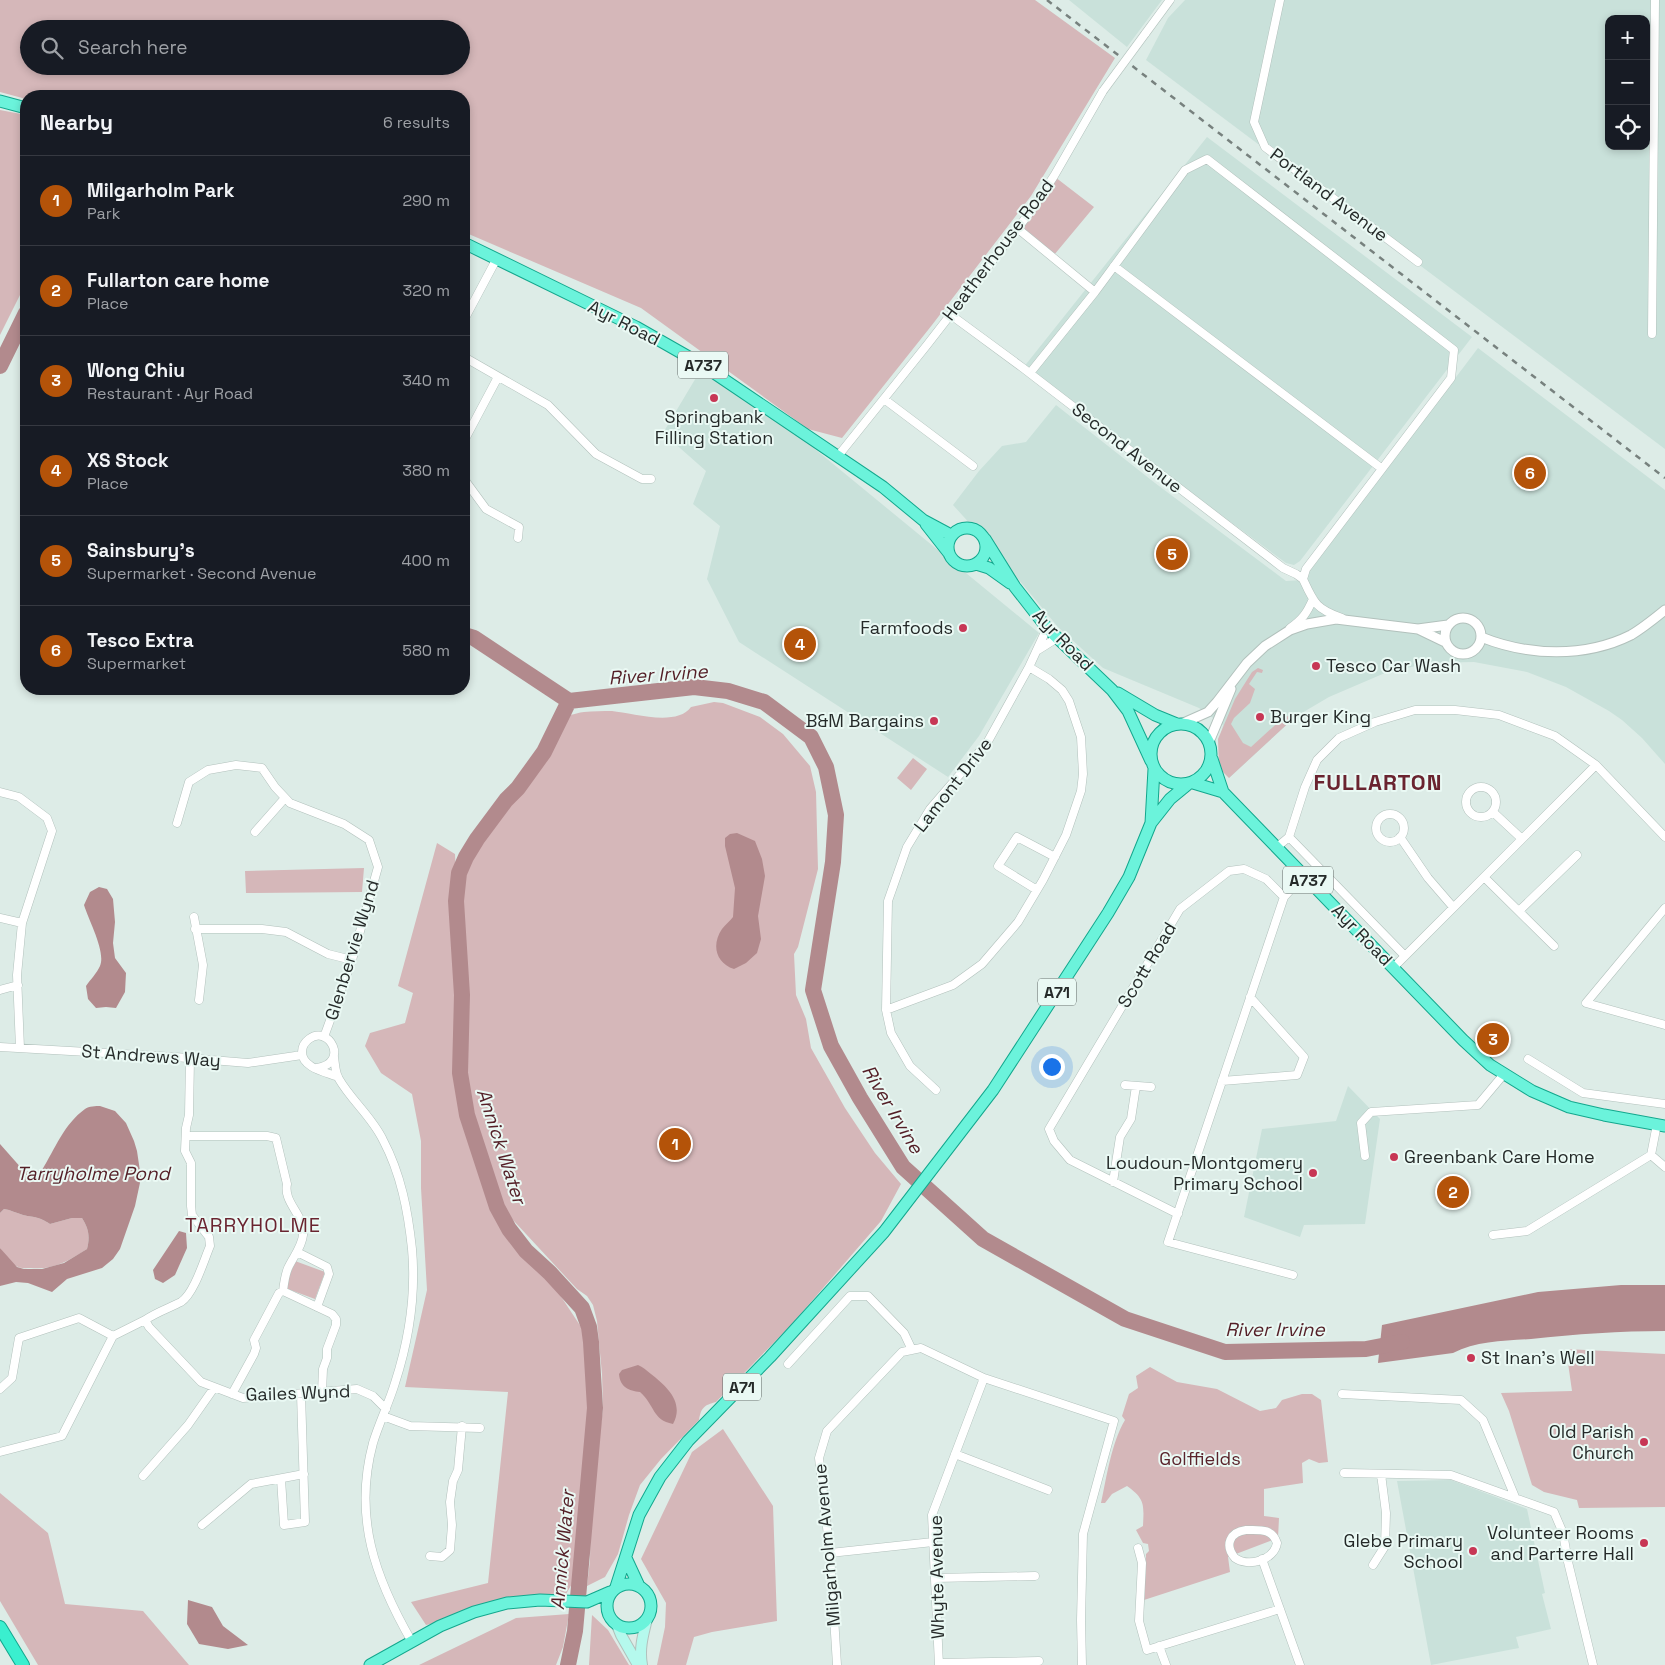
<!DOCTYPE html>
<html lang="en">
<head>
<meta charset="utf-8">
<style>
  :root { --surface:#171b24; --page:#20242c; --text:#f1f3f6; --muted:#9ea1a6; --line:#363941; --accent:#b45309 }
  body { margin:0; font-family:"Space Grotesk",sans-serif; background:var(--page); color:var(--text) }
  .controls { position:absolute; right:15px; top:15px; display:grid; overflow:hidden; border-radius:10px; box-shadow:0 2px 8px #0003 }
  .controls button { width:45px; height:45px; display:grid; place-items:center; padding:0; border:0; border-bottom:1px solid var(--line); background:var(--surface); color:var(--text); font:25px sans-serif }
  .you { position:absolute; left:1051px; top:1066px; width:18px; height:18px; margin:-12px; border:4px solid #fff; border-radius:50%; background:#1a73e8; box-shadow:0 0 0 8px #1a73e833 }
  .badge { display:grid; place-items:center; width:32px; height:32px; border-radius:50%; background:var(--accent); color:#fff; font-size:16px; font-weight:700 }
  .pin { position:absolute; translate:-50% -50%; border:2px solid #fff; box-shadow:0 1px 5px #0006 }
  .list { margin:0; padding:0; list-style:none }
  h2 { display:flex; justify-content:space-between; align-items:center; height:65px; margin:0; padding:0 20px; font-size:21px }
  h2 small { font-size:16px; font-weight:400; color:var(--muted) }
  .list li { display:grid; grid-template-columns:32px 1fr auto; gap:15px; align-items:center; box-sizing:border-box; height:90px; padding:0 20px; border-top:1px solid var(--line) }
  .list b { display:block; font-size:19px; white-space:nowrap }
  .list p { margin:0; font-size:16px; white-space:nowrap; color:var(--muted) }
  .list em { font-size:16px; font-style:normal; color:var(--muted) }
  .icon { flex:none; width:28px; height:28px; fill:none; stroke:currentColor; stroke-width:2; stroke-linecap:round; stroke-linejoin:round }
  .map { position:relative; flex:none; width:1665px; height:1665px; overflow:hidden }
  .search { position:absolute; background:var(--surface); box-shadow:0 2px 8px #0003; left:20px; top:20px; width:450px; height:55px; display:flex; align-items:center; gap:12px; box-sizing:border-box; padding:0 18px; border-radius:28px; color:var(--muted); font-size:19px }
  .panel { position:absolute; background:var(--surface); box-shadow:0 2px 8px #0003; left:20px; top:90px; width:450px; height:605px; border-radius:20px }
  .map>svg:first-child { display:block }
  .built { fill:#c9e1da; fill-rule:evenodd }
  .green { fill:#d5b7b9; fill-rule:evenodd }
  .water { fill:#b28a8d }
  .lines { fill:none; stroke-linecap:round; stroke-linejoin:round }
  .river { stroke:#b28a8d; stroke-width:16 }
  .minor-casing { stroke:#b2c1bc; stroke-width:9 }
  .tertiary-casing { stroke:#b2c1bc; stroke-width:11 }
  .secondary-casing { stroke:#b2c1bc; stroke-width:12 }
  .primary-casing { stroke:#13a78d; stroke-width:13 }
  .trunk-casing { stroke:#13a78d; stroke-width:14 }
  .minor { stroke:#fff; stroke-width:8 }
  .tertiary { stroke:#fff; stroke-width:9 }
  .secondary { stroke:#b5f9ed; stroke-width:10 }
  .primary { stroke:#6bf3db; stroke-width:11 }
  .trunk { stroke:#3aefcf; stroke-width:12 }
  .rail { stroke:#77817e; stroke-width:2.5; stroke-dasharray:6 6; stroke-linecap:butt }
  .minor-bridge-casing { stroke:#b2c1bc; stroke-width:9; stroke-linecap:butt }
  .minor-bridge { stroke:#fff; stroke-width:8 }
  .poi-dot { fill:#c73755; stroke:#eaf9f4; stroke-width:2 }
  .labels { text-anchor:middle; stroke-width:4; stroke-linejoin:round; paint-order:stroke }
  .shield { fill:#eaf9f4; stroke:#606866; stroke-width:1 }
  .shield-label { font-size:16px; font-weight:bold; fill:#252a29 }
  .street-label { font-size:18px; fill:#252a29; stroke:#eaf9f4 }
  .poi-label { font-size:18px; fill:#252a29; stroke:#eaf9f4; text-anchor:end }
  .park-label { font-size:18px; fill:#5a232b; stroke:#eaf9f4 }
  .water-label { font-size:19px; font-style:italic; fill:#541f27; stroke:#eaf9f4 }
  .quarter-label { font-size:20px; letter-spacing:1px; fill:#6a2430; stroke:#eaf9f4 }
  .district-label { font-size:22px; font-weight:bold; letter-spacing:1px; fill:#6a2430; stroke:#eaf9f4 }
</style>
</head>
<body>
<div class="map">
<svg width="1665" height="1665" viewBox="0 0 1665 1665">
  <rect width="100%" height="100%" fill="#ddece7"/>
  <path class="built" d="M1069,0h93l-35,47z
    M1185,0h480v449l-519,-389 22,-42zM1609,19h37v127h-37z
    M1207,137l265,200 -172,224 -6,4 -8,-2 -263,-195z
    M1478,348l187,142v274l-23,-26 -20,-18 -13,-9 -43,-24 -39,-15 -53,-10 -45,1 -44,10 -56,24 -34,20 -66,61 -9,-40 3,-13 -24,-17 -96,-40 -45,-41 -65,-78 -40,-44 26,-34 23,-25 24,-4 30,-37 99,78 131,98 17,-1z
    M700,371l110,74 229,188 -60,103 -31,41 -209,-135 -32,-63 13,-53 -27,-22 13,-33 -43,-38z
    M1348,1086l32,33 -15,105 -61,1 -4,12 -56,-20 18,-88 74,-8z
    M1451,1480l76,29 18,84 -3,1 9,35 -35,8 3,11 -88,17 -34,-184z"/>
  <path class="green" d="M0,0h1035l80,58 -84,138 -99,129 -90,113 -34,-9 -167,-121 -177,-76v-136h-438v3l-26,-7zM29,29h432v37h-432z
    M0,110l26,5v168l-26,52z
    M1055,177l39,30 -40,48 -34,-27z
    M1258,668l5,2 -1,3 -5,-1 -8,12 6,5 -5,14 -16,15 -3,6 12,19 8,4 34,-31 10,1 -66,61 -10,-10 -1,-29 17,-40 17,-27z
    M714,702l9,1 37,14 23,17 27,32 6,26 2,77 -20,78 -4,7 2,41 10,24 5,29 34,60 30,45 26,31 -20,37 -89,103 -76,78c-12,3 -15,6 -17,18l-38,39 -21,26 -11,30 -11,39 -13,23 -18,9 3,-26 1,-64 12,-87 -1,-35 -5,-53 -4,-16 -6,-9 -10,-7 -64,-69 -11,-16 -25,-69 -1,-15 -4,-10 -6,-32 2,-87 -7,-74 2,-32 3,-19 18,-29 26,-32 9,-8 13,-20 7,-7 10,-16 10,-24 10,-15c5,0 10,-3 15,-3 9,-1 19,-1 28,-1 20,2 65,16 79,-4z
    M913,758l14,11 -16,21 -14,-12z
    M437,843l18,11 6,135 -5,100 48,132 54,71 33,50 -2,130 -10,100 -13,22 -59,9 -45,14 -36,8 -15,-23 77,-19 20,-191 -103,-5 22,-97 -6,-102v-47l-9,-47 -31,-21 -16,-27 5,-13 35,-10 8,-30 -15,-7z
    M364,868l-2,24 -116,1 -1,-22z
    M4,1209c7,1 12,4 19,6 13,3 15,1 27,9l22,-6h10c7,11 8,19 5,31 -19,12 -33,21 -56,19 -5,0 -10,1 -15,-2 -6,-4 -12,-12 -16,-18v-35z
    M295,1261l30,11 -10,27 -30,-11z
    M1566,1349l99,5v153l-86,1 -2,-8 -33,-8 -12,-7 -23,-74 -8,-18 71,-2z
    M1150,1367l27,15 40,7 43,22 16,-3 6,-8 20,-6h10l9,6 7,62 -9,1 -10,-4 -7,4 1,20 -39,6v27l15,2 -1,20 -50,19 2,15 -86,28 2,-46 3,-3 -1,-7 -5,-1 -7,-13 7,-4c1,-22 2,-27 -16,-40l-15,8 -7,9h-4c6,-27 10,-59 24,-83l-3,-4 7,-22 9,-6 -2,-12z
    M723,1429l50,77 4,115 -65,11 -18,5 -8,28h-29l8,-38 1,-24 -25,-44 51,-107z
    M0,1493l48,40 17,71 78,7 46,54h-151l-38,-64z
    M569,1614l-6,33 -7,18h-137l97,-47z
    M592,1615l16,15 21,35h-40z"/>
  <path class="water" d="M737,833l18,8 7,18 3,17 -7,40 3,23 -4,14 -11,10 -12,6c-18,-6 -23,-24 -12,-40 3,-4 8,-8 11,-12l2,-29 -10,-42v-8l5,-4z
    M99,887l8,2 6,10 2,23 -2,21 2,15 11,15 -1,19 -9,16 -10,-1 -10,1 -8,-9 -2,-13c4,-6 11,-13 14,-20 6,-14 -11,-45 -16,-61l6,-13z
    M100,1106l15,5 11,12 8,18 3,10 4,27 -6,28 -15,43 -7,10 -11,9 -35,11 -15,13 -24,-9 -12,-1 -16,4v-38l17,19 7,2h18l22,-6 23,-14c3,-12 2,-20 -5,-31h-10l-22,6c-12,-8 -14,-6 -27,-9 -7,-2 -12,-5 -19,-6l-4,4v-69l23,26 7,2 12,-2c13,-21 22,-46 43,-61 4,-3 11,-3 15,-3z
    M179,1231l7,2 1,15 -12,27 -12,8 -8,-4 -2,-9z
    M1621,1285h44v46c-45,0 -89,3 -134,8 -26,2 -55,2 -78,14l-75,10 4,-38 156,-33z
    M638,1365c5,2 8,5 13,9 15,12 34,28 22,50 -21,-4 -18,-19 -33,-32 -11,-1 -20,-5 -21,-18l3,-4z
    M188,1600l24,7 11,19 25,19 -20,4 -29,-5 -12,-20z"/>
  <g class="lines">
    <path class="river" d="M0,366l26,-53
      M464,635l10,3 95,63 125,-14 34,4 36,11 47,35 15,30 10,48 -3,47 -20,128 18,56 29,52 43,69 80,72 142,80 100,33 141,-3 36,-7
      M568,1665l7,-34 20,-223 -4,-66 -2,-15 -7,-19 -32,-35 -24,-22 -17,-22 -12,-22 -30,-92 -7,-42 2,-78 -6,-94 3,-28 7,-16 11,-18 29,-39 12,-12 26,-36 25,-51"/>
    <defs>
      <path id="minor" d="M1280,0l-26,122 11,25 153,115
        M1145,34l25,-34
        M1017,228l78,64
        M1114,266l267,202
        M951,315l72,53 260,200 13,6 7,5
        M464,320l32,-60
        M1652,334l3,-334
        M464,357l84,48 48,49 46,25h9
        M1030,373l65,-81 90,-122 22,-11 247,191 -3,28 -145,191 -3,10c11,24 13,30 39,39
        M884,399l89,67
        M464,441l34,-64
        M838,456l89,-111 104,-134 23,-35 49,-85
        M464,479l22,30 33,18 -1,11
        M1290,628c12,-8 17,-15 23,-29
        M1038,650l19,-12
        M1466 802a15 15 0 1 1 30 0a15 15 0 1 1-30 0Z
        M0,792l19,5 28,21 5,13 -30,92 -5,52 3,73
        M1493,812l29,27
        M1376 828a14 14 0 1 1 28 0a14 14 0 1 1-28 0Z
        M177,823l12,-41 19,-12 28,-5 26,3 13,19 15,16 54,21 25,16 9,27 -26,93 -28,77
        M255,832l30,-34
        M1289,837l116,119
        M1400,837l28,41 25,29
        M1277,847l12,-10 16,-50 12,-27 22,-22 36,-16 40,-12h40l44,5 56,21 41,29 69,72
        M1484,877l70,69
        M1037,890l-39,-24 19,-29 38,20
        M1665,908l-79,95 79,22
        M1519,911l58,-56
        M194,917l9,48 -4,35
        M0,918l22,5
        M195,929h67l24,3 42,22 24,6
        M1393,968l203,-203
        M0,990l18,-5
        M886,1010l67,-25 29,-21 36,-42 25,-42 23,-45 15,-44 2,-17 -2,-37 -12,-36 -7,-11 -13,-11 -20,-12
        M0,1047l175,10 73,6 54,-8
        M334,1057c1,6 1,16 5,22 12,21 33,38 44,61 18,34 25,71 29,109 4,45 -3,91 -17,134 -6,20 -16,40 -22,60 -20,74 2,135 39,199
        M190,1059l-1,56 -3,13 -1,23 6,12v43l1,9 17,22 1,9c-6,14 -16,48 -29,56 -12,6 -24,10 -36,18l4,7 52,55 42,16 114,-9 16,7 13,13
        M1528,1059l55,34 82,11
        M317,1068c33,-5 12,-44 -8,-29 -4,3 -7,7 -7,13 0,16 24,20 36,25
        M1222,1081l75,-6 7,-18 -54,-60
        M1125,1085l26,2
        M936,1090l-26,-24 -19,-33 -5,-23 2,-109 19,-54 23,-38 57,-66 42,-76 18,-39
        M1657,1124l-6,31 14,12
        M186,1136h81l9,2 11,46c-4,19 18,31 16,51 -1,12 -10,22 -15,33 -3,7 -4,15 -5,23
        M1365,1156l-4,-33 10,-11 107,-7 26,-31
        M1113,1182l7,-45 11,-18 5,-33
        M1178,1214l-108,-54 -16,-19 -5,-12 131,-220 49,-38 15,-2 22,10 18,18
        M1493,1235l34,-4 124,-76
        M297,1252l30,15 2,7 -12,33
        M1293,1275l-125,-33 116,-345 20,-22
        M788,1364l62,-68h18l36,37 8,17
        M0,1389l12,-11 7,-40 60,-20 34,18
        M232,1394l22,-40 2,-6 -2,-8 25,-47 4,-2 49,23 4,5v6l-9,24v9l-4,11 -1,23
        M1342,1394l119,6 22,20 32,77
        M383,1416l27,10 70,2
        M0,1452l62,-16 51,-100 32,-16
        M955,1454l93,36
        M1344,1473l107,2 103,37 9,21 5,29 25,103
        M143,1476l45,-51 26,-37
        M281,1479l3,46 21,-3 -4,-128
        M202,1525l49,-41 53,-10
        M1246,1530c14,0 26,-2 31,13 -3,18 -29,24 -42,15 -11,-13 -5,-26 11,-28z
        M1138,1548l4,15 -3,58 8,29 133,-41
        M830,1553l103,-11
        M430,1556l12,1 8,-7 2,-25 -2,-23 3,-21 5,-11 4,-44
        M1262,1559l38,106
        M1373,1565l12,-19 1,-33 -5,-39
        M935,1578l100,-2
        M1159,1646l7,19
        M939,1663l100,-2
        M837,1665l-7,-112 -11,-95 8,-27 75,-79 19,-4 63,30 130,43 -31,113 -2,86 1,45
        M939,1665l-7,-150 52,-137"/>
      <path id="tertiary" d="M1445 636a18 18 0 1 1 36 0a18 18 0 1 1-36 0Z
        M1418,629l27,13
        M1481,637c47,19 104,21 150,-2 12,-7 23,-16 34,-25
        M1181,724l27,-12 9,-10 30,-39 18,-17 25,-16 17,-6 29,-5 82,10 30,-4
        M1209,742l22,-53"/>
      <path id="secondary" d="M617,1625l4,10 17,30
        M642,1665c-3,-16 1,-30 5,-46"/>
      <path id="primary" d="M0,101l26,7
        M464,243l172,84 65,37 182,123 40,33 28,15
        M926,524l22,28
        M948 547a19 19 0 1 1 38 0a19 19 0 1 1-38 0Z
        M985,539l30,48 32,41 65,62 16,21 23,50
        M976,564l13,4 21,15
        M1118,693l37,22 22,9
        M1151 754a30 30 0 1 1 60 0a30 30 0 1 1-60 0Z
        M1212,759l11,33 240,248 27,25 42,26 37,16 35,8 61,11
        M1193,783l30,9
        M1151,823l3,-54
        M626,1558l13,28
        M607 1606a22 22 0 1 1 44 0a22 22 0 1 1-44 0Z
        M616,1587l23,-72 21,-38 28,-36 82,-84 114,-125 109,-142 115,-177 21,-36 22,-54 19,-24 17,-14
        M370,1665l70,-39 34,-14 33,-9 33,-3 47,2 23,-10"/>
      <path id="trunk" d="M0,1627l23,38"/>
    </defs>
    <use href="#minor" class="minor-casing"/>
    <use href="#tertiary" class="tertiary-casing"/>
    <use href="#secondary" class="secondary-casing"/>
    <use href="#primary" class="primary-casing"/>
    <use href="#trunk" class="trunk-casing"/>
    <use href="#minor" class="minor"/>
    <use href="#tertiary" class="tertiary"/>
    <use href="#secondary" class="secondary"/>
    <use href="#primary" class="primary"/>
    <use href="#trunk" class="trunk"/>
    <path class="rail" d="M1047,0l618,478"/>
    <defs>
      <path id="minor-bridge" d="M1103,91l42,-57"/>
    </defs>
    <use href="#minor-bridge" class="minor-bridge-casing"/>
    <use href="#minor-bridge" class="minor-bridge"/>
  </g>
  <g class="poi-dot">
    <circle cx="714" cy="398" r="5"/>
    <circle cx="963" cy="628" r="5"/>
    <circle cx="1316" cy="666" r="5"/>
    <circle cx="1260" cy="717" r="5"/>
    <circle cx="934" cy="721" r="5"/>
    <circle cx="1394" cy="1157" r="5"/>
    <circle cx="1313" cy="1173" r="5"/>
    <circle cx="1471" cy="1358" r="5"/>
    <circle cx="1644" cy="1442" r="5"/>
    <circle cx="1644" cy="1543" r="5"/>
    <circle cx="1473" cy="1551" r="5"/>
  </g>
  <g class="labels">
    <g class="shield">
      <rect x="678" y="351.5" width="50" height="27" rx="4"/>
      <rect x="1283" y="866.5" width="50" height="27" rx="4"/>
      <rect x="1038" y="978.5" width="38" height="27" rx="4"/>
      <rect x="723" y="1373.5" width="38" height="27" rx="4"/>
    </g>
    <g class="shield-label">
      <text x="703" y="371">A737</text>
      <text x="1308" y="886">A737</text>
      <text x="1057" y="998">A71</text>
      <text x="742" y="1393">A71</text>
    </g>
    <g class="street-label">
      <text transform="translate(1329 195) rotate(37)" y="6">Portland Avenue</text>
      <text transform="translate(998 250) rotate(-53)" y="6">Heatherhouse Road</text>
      <text transform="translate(624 323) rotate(27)" y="6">Ayr Road</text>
      <text transform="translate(1127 448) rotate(38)" y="6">Second Avenue</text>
      <text transform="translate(1063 640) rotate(46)" y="6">Ayr Road</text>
      <text transform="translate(953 785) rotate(-52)" y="6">Lamont Drive</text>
      <text transform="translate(1362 935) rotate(46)" y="6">Ayr Road</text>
      <text transform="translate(352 950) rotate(-73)" y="6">Glenbervie Wynd</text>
      <text transform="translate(1147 965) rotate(-59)" y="6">Scott Road</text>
      <text transform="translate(151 1056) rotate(4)" y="6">St Andrews Way</text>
      <text transform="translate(298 1393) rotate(-2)" y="6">Gailes Wynd</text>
      <text transform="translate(827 1545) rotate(-95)" y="6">Milgarholm Avenue</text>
      <text transform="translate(937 1577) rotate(-91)" y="6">Whyte Avenue</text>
    </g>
    <g class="poi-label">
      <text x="714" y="423" text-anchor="middle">Springbank<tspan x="714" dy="21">Filling Station</tspan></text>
      <text x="953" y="634">Farmfoods</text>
      <text x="1326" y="672" text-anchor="start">Tesco Car Wash</text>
      <text x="1270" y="723" text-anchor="start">Burger King</text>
      <text x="924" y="727">B&amp;M Bargains</text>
      <text x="1404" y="1163" text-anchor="start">Greenbank Care Home</text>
      <text x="1303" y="1169">Loudoun-Montgomery<tspan x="1303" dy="21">Primary School</tspan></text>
      <text x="1481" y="1364" text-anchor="start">St Inan's Well</text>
      <text x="1634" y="1438">Old Parish<tspan x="1634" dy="21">Church</tspan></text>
      <text x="1634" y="1539">Volunteer Rooms<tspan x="1634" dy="21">and Parterre Hall</tspan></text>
      <text x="1463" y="1547">Glebe Primary<tspan x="1463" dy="21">School</tspan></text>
    </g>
    <g class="park-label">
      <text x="1200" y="1465">Golffields</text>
    </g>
    <g class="water-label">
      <text transform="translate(658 674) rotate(-4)" y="7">River Irvine</text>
      <text transform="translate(893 1109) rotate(59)" y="7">River Irvine</text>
      <text transform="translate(502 1146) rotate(72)" y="7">Annick Water</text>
      <text x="93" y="1180">Tarryholme Pond</text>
      <text x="1275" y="1336">River Irvine</text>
      <text transform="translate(562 1550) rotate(-85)" y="7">Annick Water</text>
    </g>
    <g class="quarter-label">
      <text x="253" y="1232">TARRYHOLME</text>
    </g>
    <g class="district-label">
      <text x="1378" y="790">FULLARTON</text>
    </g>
  </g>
</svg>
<div class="controls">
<button>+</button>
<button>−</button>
<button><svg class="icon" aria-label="locate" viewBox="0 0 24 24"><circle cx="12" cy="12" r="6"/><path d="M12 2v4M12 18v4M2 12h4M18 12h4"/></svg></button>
</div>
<div class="you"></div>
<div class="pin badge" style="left:675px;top:1144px">1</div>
<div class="pin badge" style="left:1453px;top:1192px">2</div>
<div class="pin badge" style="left:1493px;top:1039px">3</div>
<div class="pin badge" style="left:800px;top:644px">4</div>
<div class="pin badge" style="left:1172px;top:554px">5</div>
<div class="pin badge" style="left:1530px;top:473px">6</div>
<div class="search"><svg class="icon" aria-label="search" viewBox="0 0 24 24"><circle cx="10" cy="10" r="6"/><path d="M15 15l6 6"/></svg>Search here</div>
<section class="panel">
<h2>Nearby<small>6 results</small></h2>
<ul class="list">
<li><span class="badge">1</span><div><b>Milgarholm Park</b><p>Park</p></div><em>290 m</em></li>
<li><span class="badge">2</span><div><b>Fullarton care home</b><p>Place</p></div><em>320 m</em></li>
<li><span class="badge">3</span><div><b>Wong Chiu</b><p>Restaurant · Ayr Road</p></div><em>340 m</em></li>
<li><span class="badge">4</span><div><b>XS Stock</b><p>Place</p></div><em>380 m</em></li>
<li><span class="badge">5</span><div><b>Sainsbury's</b><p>Supermarket · Second Avenue</p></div><em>400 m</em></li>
<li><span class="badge">6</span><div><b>Tesco Extra</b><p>Supermarket</p></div><em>580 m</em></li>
</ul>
</section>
</div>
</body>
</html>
